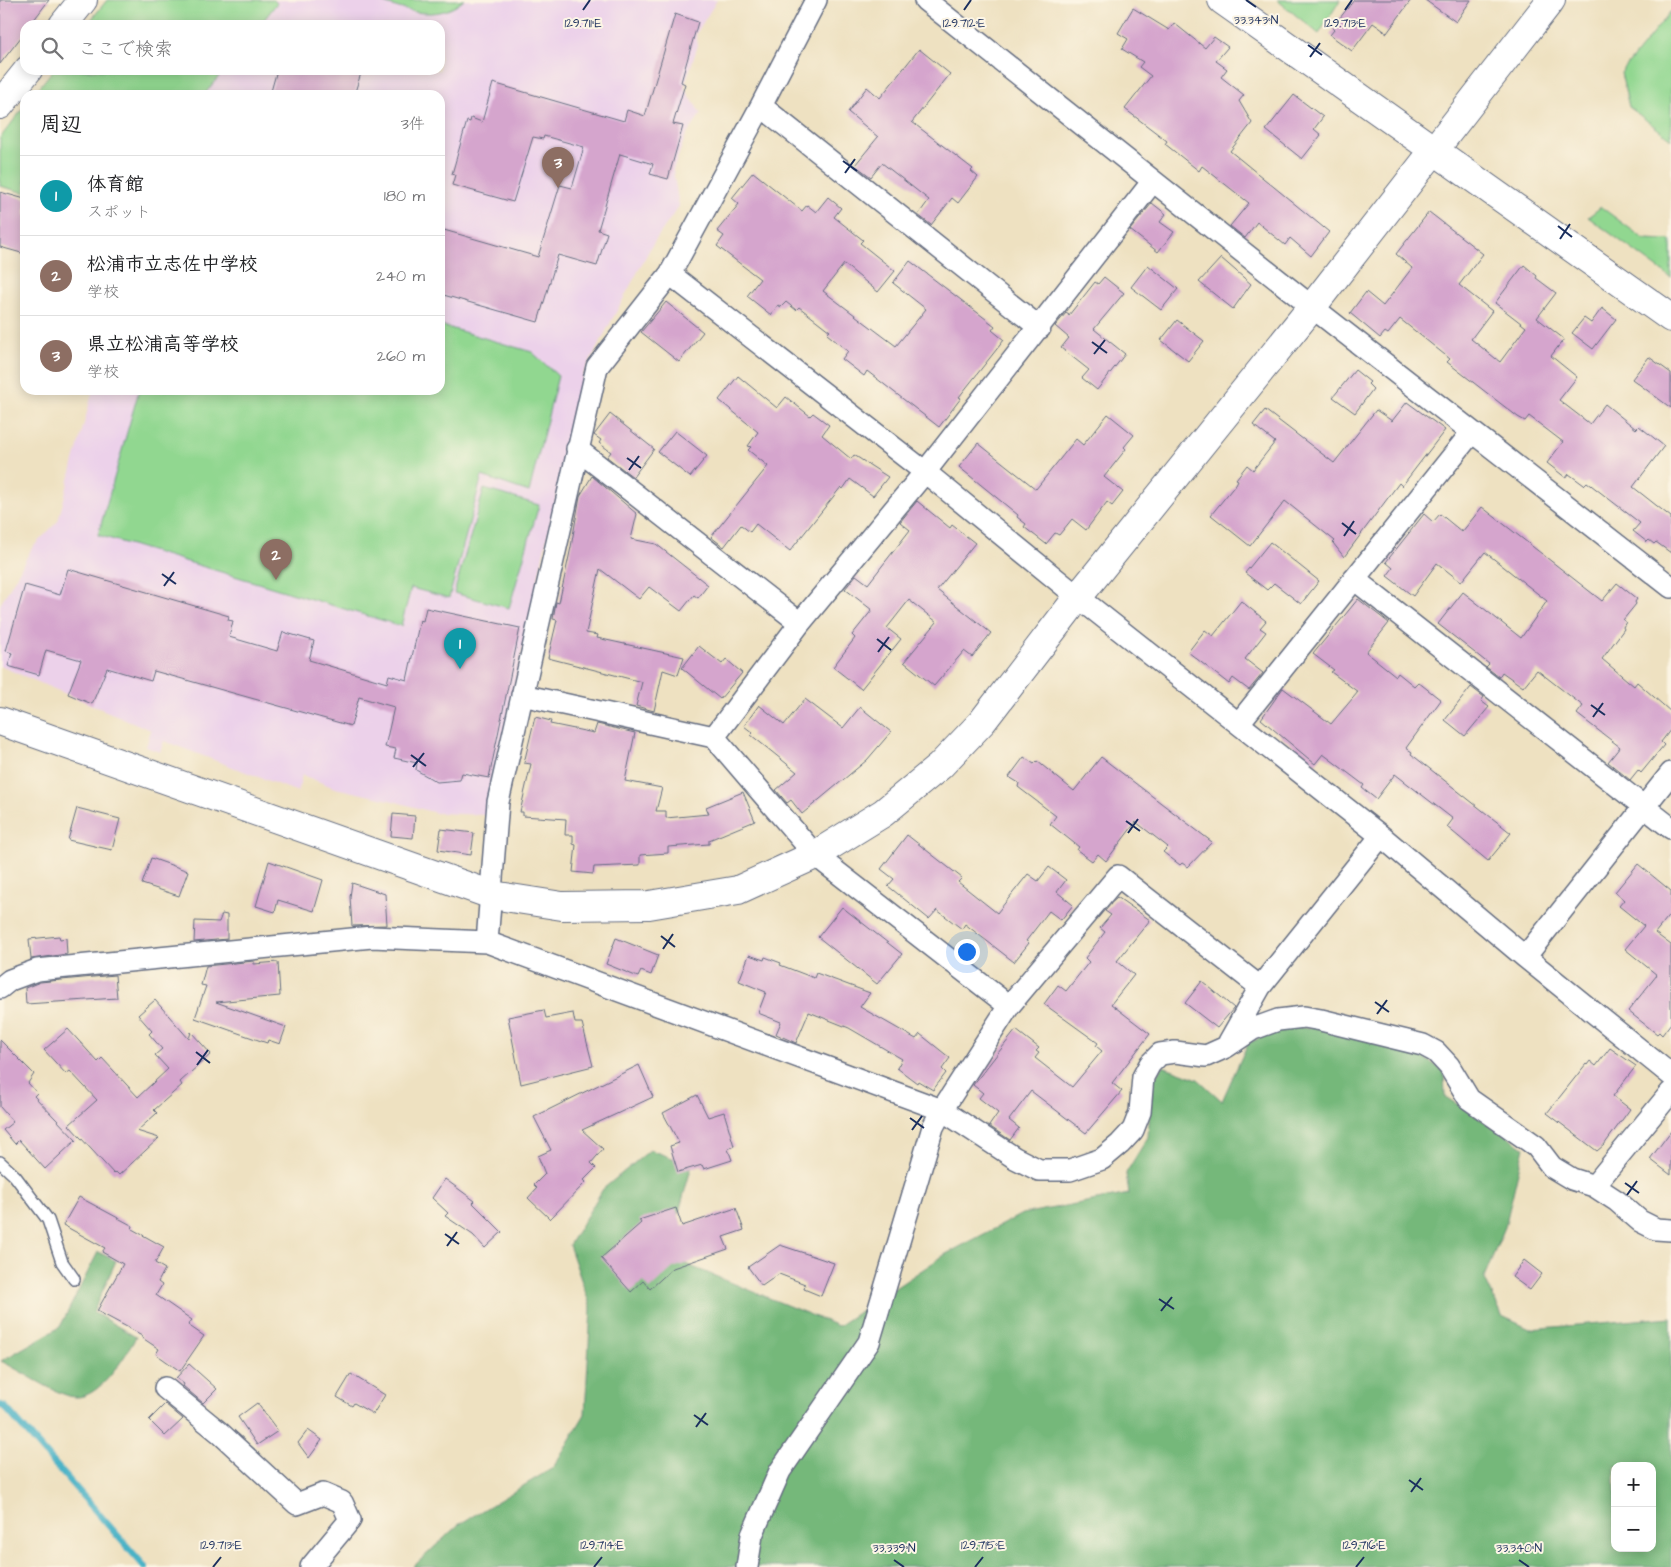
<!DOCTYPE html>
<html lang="ja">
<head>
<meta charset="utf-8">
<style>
  :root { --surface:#fff; --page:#f6f6f6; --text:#202124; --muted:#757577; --line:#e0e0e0; --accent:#d93025 }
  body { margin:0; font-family:"Architects Daughter","Klee One",sans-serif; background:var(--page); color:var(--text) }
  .controls { position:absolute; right:15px; bottom:15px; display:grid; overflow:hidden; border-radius:10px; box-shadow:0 2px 12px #0003 }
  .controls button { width:45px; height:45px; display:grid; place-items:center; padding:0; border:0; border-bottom:1px solid var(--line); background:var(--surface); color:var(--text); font:25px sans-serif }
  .you { position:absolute; left:966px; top:951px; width:18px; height:18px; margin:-12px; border:4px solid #fff; border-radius:50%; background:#1a73e8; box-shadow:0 0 0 8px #1a73e833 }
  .badge { display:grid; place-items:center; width:32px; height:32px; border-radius:50%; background:var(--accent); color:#fff; font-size:16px; font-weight:700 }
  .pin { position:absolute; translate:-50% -41px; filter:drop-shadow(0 1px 2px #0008) }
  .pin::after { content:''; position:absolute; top:26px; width:18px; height:15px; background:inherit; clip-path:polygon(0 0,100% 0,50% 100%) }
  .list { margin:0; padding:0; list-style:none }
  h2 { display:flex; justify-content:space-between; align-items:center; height:65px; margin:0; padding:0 20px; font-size:21px }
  h2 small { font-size:16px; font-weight:400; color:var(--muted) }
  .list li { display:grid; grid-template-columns:32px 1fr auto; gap:15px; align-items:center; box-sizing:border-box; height:80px; padding:0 20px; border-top:1px solid var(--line) }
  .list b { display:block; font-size:19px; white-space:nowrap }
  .list p { margin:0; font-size:16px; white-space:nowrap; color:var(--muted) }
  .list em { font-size:16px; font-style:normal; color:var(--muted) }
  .icon { flex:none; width:28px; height:28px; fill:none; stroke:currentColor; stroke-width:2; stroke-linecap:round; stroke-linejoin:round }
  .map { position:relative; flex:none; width:1671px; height:1567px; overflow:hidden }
  .search { position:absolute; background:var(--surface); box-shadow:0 2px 12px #0003; left:20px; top:20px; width:425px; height:55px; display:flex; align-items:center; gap:12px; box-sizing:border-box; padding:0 18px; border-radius:15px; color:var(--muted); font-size:19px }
  .panel { position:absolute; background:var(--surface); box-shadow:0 2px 12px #0003; left:20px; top:90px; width:425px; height:305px; border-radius:15px }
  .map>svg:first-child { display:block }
  .built { fill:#ecd1ea }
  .green { fill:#91d790; stroke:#568377 }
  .forest { fill:#74b87a; stroke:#48746c; fill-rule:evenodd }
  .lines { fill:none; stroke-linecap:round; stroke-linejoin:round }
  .stream { stroke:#48b2c6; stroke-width:7 }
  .building { fill:#d5a5cd }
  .lane-casing { stroke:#656d81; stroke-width:14 }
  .street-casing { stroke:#656d81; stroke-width:24 }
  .secondary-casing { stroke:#656d81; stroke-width:30 }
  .lane { stroke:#fff; stroke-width:11 }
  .street { stroke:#fff; stroke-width:21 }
  .secondary { stroke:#fff; stroke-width:28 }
  .ticks { fill:none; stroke:#1b2f5e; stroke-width:2 }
  .ticks-label { font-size:12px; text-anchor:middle; fill:#1b2f5e; stroke:#fcf5e5; stroke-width:4; stroke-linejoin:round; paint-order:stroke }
</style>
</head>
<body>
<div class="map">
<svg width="1671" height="1567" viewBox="0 0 1671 1567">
  <rect width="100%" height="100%" fill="#fcf5e5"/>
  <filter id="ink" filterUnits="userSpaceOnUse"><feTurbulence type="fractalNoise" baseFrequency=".02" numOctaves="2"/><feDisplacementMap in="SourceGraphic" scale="10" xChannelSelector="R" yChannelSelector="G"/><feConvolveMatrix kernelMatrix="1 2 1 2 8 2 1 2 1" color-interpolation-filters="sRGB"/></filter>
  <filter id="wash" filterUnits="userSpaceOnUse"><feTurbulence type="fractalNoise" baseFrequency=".0096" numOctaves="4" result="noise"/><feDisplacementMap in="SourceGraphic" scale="20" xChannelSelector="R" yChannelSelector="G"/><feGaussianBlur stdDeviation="1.12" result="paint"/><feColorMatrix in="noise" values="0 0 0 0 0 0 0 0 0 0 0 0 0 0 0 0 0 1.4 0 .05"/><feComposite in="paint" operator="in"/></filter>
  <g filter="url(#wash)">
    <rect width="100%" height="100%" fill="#eee1c1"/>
    <path class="built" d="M107,0h610l-21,34 2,11 -14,42 17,27 -15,21 -13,35 6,36 -27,39 -69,129 -97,441 -50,-2 -47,-13 -54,-12 -33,-13 -4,17 -134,-51 -4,11 -14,-5 5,-17 -151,-64v-61l32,-57 26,-27 35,-131h347v-295h-407l20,-25h387v-45h-353z"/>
    <path class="green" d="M107,0h167l3,3 -17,22h-173z
      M376,0h88c-26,23 -59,11 -88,0z
      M1277,0h63l-21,34z
      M1671,11v128l-42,-32 -8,-34z
      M53,70h171l-20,25h-171z
      M25,106v87l-25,-7v-48z
      M1601,207l43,32 27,1v38l-83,-61z
      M440,325l92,27 26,24 -29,116 -47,-16 -33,122 -38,-10 -10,38 -303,-91 41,-145h301z
      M484,489l55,16 -30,103 -55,-15z"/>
    <path class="forest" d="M1327,1027l85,23 32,21 1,25 79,51 -19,80 -21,50 18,39 28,13 141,-12v250h-1258l45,-42 95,-57 32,-54 6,-106 -22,-63 34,-56 47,-39 42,15 -15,54 -4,40 165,67 108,-72 76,-40 107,-20 -3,-21 22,-36 4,-56 11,-15 35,13 24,22 26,-58 36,-15zM1615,1466h37v82h-37z
      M98,1252l18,9 -23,51 43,25c-11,20 -39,68 -67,59 -20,-6 -48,-25 -68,-35l59,-34z"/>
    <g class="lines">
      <path class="stream" d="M0,1405l5,2 140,160"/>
    </g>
    <g id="blocks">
      <path class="building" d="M0,0h49l-19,25h-5v7l-25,32z
        M1354,0h57l-24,33 -14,-10 -21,28 -22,-16 4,-5 -2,-2z
        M1425,0h46l-15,22z
        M1133,8l36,22 5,-7 31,25 9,-11 14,10 -12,14 11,8 -6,8 23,18 -5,6 13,22 -22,28 99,81 -18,24 -21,-18 -5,7 -28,-23 -12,16 -15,-12 19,-23 -47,-37 -3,5 -34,-27 2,-3 -42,-32 26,-33 -12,-9 4,-5 -21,-13 6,-10 -10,-6z
        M675,14l23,8 -17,60 4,2 -12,40 10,2 -15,53 -18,-5 3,-10 -33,-10 -22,76 9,3 -10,33 -39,-11 -20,67 -98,-28v-52l4,-12 94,27 22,-72 12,3 12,-41 -40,-11 -1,3 -10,-2 -20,65 -61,-17 3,-10 -3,-1 15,-53 3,1 1,-4 11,4 11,-39 131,38 3,-11 18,6z
        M919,49l31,25 -38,48 61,47 -2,2 7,6 -20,26 -6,-5 -21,27 -13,-10 11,-15 -47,-37 -11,14 -16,-12 23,-28 -30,-25 19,-25 13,11z
        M277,70h85l-8,25h-84z
        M1294,95l29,22 -9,12 7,6 -19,24 -36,-29z
        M753,172l49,39 5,-6 9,7 12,-15 13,11 -7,9 29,23 -3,3 35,28 -17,21 -34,-28 -21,27 73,55 30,-37 -33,-26 17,-22 85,65 -3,4 12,10 -45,57 2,1 -22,29 -72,-56 -3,5 -22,-17 6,-8 -21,-17 3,-3 -31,-24 -3,3 -10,-8 -5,5 -3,-2 -7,10 -24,-19 13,-17 -43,-33 7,-10 -7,-5 22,-27 -7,-6z
        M0,192l25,7v55l-25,-7z
        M1152,203l14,11 -6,8 14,10 -16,20 -28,-22z
        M1429,212l54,42 -24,31 33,26 -21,28 29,23 26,-35 -31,-24 29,-38 13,11 -1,2 20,15 -19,25 27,21 -13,17 26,21 -18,23 31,24 15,-20 31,25 3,-3 25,20 -31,41 38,30v36l-15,-11 -2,2 -5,-4 -2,2 -14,-11 7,-8 -53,-41 -3,3 -15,-11 -3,4 -19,-15 16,-21 -34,-26 -4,5 -7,-4 -71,-55 3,-3 -50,-40 -12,15 -3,-2 -5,6 -30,-25 16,-21 17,14 29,-38 -16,-14z
        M1221,258l30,26 -18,25 -34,-27z
        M1148,265l30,24 -17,21 -30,-23z
        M1104,277l20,16 -30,36 31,25 -28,36 -15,-12 7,-8 -28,-22 8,-10 -14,-12 11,-13 3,2 26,-33 3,2z
        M666,302l37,30 -24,30 -38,-30z
        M1602,308l14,11 -23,30 -21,-16 12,-15 7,5z
        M1177,320l27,21 -16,20 -27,-21z
        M1649,357l22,16v35l-39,-29z
        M1355,370l15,12 -2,2 5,5 -18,24 -22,-16z
        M738,376l39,32 9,-11 24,19 3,-3 16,12 -7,10 29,24 3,-4 34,22 -15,19 -23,-17 -7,10 -2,-2 -51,64 -34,-27 -6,8 -9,-7 -17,22 -13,-10 57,-71 -20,-16 3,-3 -3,-1 10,-14 -39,-32z
        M1407,402l38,28 -43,56 -3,-3 -55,74 -11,-14 2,-2 -50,-40 -35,45 -39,-31 25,-31 2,-4 -2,-1 11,-14 6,5 22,-28 -22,-17 12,-15 69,53 42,-53 16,11z
        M610,414l44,35 -21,28 -26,-20 4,-5 -12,-9 2,-3 -7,-5z
        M1108,414l26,21 -10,12 2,2 -22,28 19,15 -11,14 -5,-4 -21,28 -14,-11 -13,16 -4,-2 -9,11 -22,-17 2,-3 -9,-7 1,-2 -59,-48 19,-24 58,46 40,-50 7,6z
        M675,431l32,25 -17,21 -32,-25z
        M592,476l45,38 -6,25 25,5 52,41 -10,13 -4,-3 -13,16 -32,-24 -10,12 -39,-30 -14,64 12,2 -1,3 87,19 -6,18 -15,-5 -9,41 -18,-5 6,-24 -94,-24 9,-38 -4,-1 3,-17 3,1 12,-56 9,-51z
        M917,501l33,27 2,-3 23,18 -38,47 54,43 -19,24 -8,-6 -30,35 -30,-24 33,-40 -28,-22 -22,28 14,11 -40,50 -28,-22 22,-29 -3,-3 20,-25 -27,-21 11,-14 12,9 42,-54 -10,-8z
        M1482,507l120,94 15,-18 20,16 -2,3 1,2 -13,16 3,2 -3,5 1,2 -22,30 32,27 3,-4 34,30v17l-10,13 3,3 -23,28 -3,-3 -8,10 -22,-18 12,-15 -43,-33 6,-8 -46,-36 -14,17 -21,-15 -3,5 -13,-10 3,-3 -51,-40 25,-32 58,46 26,-37 -62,-49 -24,30 -24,-19 -24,33 -26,-20 6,-8 -7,-6 38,-48 9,8 7,-8 22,18z
        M1270,542l49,39 -18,23 -27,-21 -7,7 -22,-17z
        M68,569l161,47 -1,4 5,1 -4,16 48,14 6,-19 31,9 -5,19 78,23 2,-8 18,5 13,-60 3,1 3,-13 94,20 -31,150 -27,-5 -2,7 -23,2 -21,-12 1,-7 -23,-5 2,-9 -11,-2 9,-40 -35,-10 -8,29 -197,-55 -3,10 -44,-13 -15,36 -24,-10 13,-34 -35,-10 -7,25 -31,-9 4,-13 -6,-2 19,-66 35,10z
        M1358,599l31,24 -23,29 30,24 2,-3 16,13 4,-4 23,18 -35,48 6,4 -1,2 100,79 -23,28 -41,-34 6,-8 -58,-45 -19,25 -14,-11 2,-3 -41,-31 -8,10 -54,-45 22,-31 48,36 27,-32 -27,-20 3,-2 -21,-16z
        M1241,601l25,20 -6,7 6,4 -21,27 18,14 -14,17 -16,-12 -4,6 -41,-32 17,-22 8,6z
        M699,646l23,18 4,-5 16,14 -22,26 -38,-31z
        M1471,687l13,10 -3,4 8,6 -24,29 -20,-16z
        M805,699l38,29 17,-21 31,25 -24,28 -65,54 -11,-14 -4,3 -11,-13 21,-18 -46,-37 2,-2 -9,-7 15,-21 25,20z
        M535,717l16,4 -1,3 44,9 3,-9 38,9 -10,48 37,7 -6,23h10v7l43,-4 -3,-7 37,-15 12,29 -46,19v4l-41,3v6l-28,2v10l-46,2 -1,7 -20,-2 3,-27 -3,-1v-9h-8l1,-16 -43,-3v-4h-3l11,-48 -7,-1z
        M1024,757l10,7 3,-3 37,30 27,-34 111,85 -24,25 -6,-4 -2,2 -17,-13 5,-5 -32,-25 -30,39 -8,-7 -6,7 -15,-11 2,-3 -29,-23 6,-8 -38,-29 1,-4 -10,-6z
        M77,808l43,11 -8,31 -44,-10z
        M393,814l22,2 -2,22 -22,-2z
        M441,829l33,4 -3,22 -33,-5z
        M907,835l55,43 -4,4 39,31 31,-39 10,7 11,-14 17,13 -9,12 16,13 -12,15 -12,-9 -23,30 3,2 -15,19 -49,-38 -3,5 -25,-19 -8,9 -41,-33 6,-7 -13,-10z
        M151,858l37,13 -9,25 -37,-12z
        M269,861l54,19 -9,31 -36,-11 -3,12 -19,-6z
        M1638,864l33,27v22l-16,20 16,12v78l-9,12 -3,-3 -2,2 -29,-23 29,-36 -32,-26 19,-23 -25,-20 5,-6 -9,-8z
        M352,883l33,11 2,31 -35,1 -2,-29z
        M1117,897l33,23 -33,41 17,14 -23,29 39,30 -38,49 10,8 -36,42 -55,-42 -22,29 10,8 -9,12 -21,-14 9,-13 -19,-15 4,-5 -10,-8 43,-55 23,18 -3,3 3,2 -4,5 37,29 30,-36 -6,-5 2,-3 -54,-39 14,-19 8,6 23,-29 -4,-4 20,-26 -5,-4 11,-13 -6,-4z
        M842,907l60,47 -25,30 -59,-47z
        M222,914l5,1v24l-33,3 1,-21 24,1z
        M59,936l1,3 6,-1 1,16 -36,5 -2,-20z
        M616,938l42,17 -7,20 -10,-4 -3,6 -32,-13z
        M749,955l15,5 1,-3 16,6 -1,2 34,13 2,-5 54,20 -10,14 56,32 4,-5 30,24 -8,11 4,4 -13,17 -15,-9 -1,2 -20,-15 5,-9 -53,-31 -40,-16 -13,31 -20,-9 5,-12 -23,-9 8,-21 -27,-11z
        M254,961v3l24,-2 2,34 -64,6 70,25 -6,17 -12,-4 -1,3 -72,-25 11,-32 -5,-1 5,-19z
        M115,975l2,23 -91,6 -1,-16 15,-6z
        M1202,981l32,27 -17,20 -32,-25z
        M155,1000l34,39 2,-7 20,22 -31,28 2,3 -28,25 3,3 -20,18 22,7 -40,37 -3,-3 -2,2 -45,-49 28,-25 -27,-29 -4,3 -22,-24 24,-21 30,33 4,-4 36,39 30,-28 -13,-14 7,-6 -13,-15 3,-3 -14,-16z
        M544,1010l2,8 27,-5 2,10h7l11,43 -72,18 -13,-67z
        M0,1040l34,34 -6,9 9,10 -3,3 42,44 -31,29 -26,-29 -4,4 -12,-14 10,-8 -13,-15z
        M1610,1048l26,18 -23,30 17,13 -26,36 -7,6 -50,-38 39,-49 1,1 3,-4 6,5z
        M639,1065l14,32 -71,33 21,19 -12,14 5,5 -12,12 2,2 -36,37 -22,-21 9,-10 -3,-3 11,-11 -7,-18 13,-6 -17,-33z
        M697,1095l11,22 16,-5 10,34 -6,3 4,11 -28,9 -2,-4 -24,7 -8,-26 9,-3 -16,-30z
        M1671,1131v44l-21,-16z
        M445,1179l30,22 -2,2 29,29 -17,16 -12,-13 -28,-19 3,-3 -16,-15z
        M79,1197l54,29 -1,3 32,18 -9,16 10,6 -7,13 4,3 -6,10 36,25 -4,5 16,11 -24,35 -24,-17 3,-5 -18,-12 1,-2 -45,-24 26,-47 -21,-12 3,-4 -42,-23z
        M676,1208l6,18 54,-18 8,22 -21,7 5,12 -55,19 -23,21 -7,-8 -12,11 -30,-34 40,-35 -2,-3z
        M780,1245l54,18 -13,33 -17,-7 1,-5 -26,-10 -17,12 -14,-19z
        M1524,1260l18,14 -12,16 -18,-13z
        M189,1364l28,25 -14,14 -20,-17 1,-2 -8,-6z
        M351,1374l34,21 -12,19 -19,-11 -2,3 -15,-9z
        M257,1403l21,28 -21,14 -19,-28z
        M165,1404l18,15 -18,17 -16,-16z
        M308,1430l14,10 -13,18 -11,-15z"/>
    </g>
  </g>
  <g filter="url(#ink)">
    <use href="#blocks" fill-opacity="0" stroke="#656d81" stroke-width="1"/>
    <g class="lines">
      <defs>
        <path id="lane" d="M0,1162l15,14 33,44 14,42 12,17"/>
        <path id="street" d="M925,0l387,307 359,280
          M761,106l279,222
          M670,274l255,198 153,125 303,239 144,121 146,118
          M577,449l223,174
          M1354,579l317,249
          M522,695l192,42 101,118 194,151
          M1239,723l233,-291
          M714,737l86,-114 125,-151 228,-291
          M487,942l11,-140 99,-435 73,-93 91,-168 55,-106
          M1525,957l146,-184
          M0,988l10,-8 27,-10 335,-33 115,5 455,168 73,48 24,12h31l32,-11 18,-15 13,-14 7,-18 3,-35 7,-13 10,-10 15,-2 31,4 20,-9 27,-18 25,-9 26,-3 17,3 102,25 13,7 13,14 20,33 67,47 16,21 20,12 22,7 23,15 23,20 16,8 15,1
          M1229,1042l31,-55 121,-151
          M1594,1186l77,-94
          M165,1388l54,44 78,72 26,-10 19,8 8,18 -39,47
          M747,1567l5,-32 28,-64 89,-129 64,-215 9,-17 67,-104 109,-130 142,111"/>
        <path id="secondary" d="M1222,0l449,318
          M63,25l20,-25
          M0,105l28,-35
          M0,721l492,174 70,11 87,-1 89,-15 77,-35 68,-42 57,-47 42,-44 96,-125 234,-290 239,-307"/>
      </defs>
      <use href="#lane" class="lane-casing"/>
      <use href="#street" class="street-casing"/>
      <use href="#secondary" class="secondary-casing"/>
      <use href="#lane" class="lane"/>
      <use href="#street" class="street"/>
      <use href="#secondary" class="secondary"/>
    </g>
  </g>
  <path class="ticks" d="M1246,0l10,7M583,10l7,-10M964,10l7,-10M1345,10l7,-10M1308,45l14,10M1310,57l10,-14M843,161l14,10M845,173l10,-14M1558,226l14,11M1560,239l10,-15M1092,342l15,11M1094,354l11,-14M627,458l14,10M629,470l10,-14M1342,523l14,11M1344,536l10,-15M162,574l14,10M164,586l10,-14M877,639l14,11M878,652l11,-15M1591,705l14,10M1593,717l10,-14M411,755l15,11M413,767l11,-14M1126,821l14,10M1128,833l10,-14M661,936l14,11M663,949l10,-15M1375,1002l14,10M1377,1014l10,-14M196,1052l14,11M197,1065l11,-15M910,1118l14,10M912,1130l10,-14M1625,1183l14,10M1627,1195l10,-14M445,1234l14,10M447,1246l10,-14M1159,1299l15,10M1161,1311l11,-14M694,1415l14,10M696,1427l10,-14M1409,1480l14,10M1411,1492l10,-14M894,1560l10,7M1519,1560l10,7M213,1567l8,-10M594,1567l8,-10M975,1567l8,-10M1356,1567l8,-10"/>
  <g class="ticks-label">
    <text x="1256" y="24">33.343°N</text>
    <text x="583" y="27">129.711°E</text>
    <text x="964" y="27">129.712°E</text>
    <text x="1345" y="27">129.713°E</text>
    <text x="221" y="1549">129.713°E</text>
    <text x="602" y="1549">129.714°E</text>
    <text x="983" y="1549">129.715°E</text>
    <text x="1364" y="1549">129.716°E</text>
    <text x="894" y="1552">33.339°N</text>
    <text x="1519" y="1552">33.340°N</text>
  </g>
</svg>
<div class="controls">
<button>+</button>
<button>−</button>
</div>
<div class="you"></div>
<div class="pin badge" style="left:460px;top:669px;background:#0f9aa8">1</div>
<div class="pin badge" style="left:276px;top:580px;background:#8d6e63">2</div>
<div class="pin badge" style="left:558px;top:188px;background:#8d6e63">3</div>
<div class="search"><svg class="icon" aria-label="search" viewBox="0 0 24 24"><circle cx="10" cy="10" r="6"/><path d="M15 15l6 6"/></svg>ここで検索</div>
<section class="panel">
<h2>周辺<small>3件</small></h2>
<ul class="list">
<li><span class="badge" style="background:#0f9aa8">1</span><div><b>体育館</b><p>スポット</p></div><em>180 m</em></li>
<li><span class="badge" style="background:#8d6e63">2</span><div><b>松浦市立志佐中学校</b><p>学校</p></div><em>240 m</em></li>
<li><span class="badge" style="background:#8d6e63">3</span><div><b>県立松浦高等学校</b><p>学校</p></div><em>260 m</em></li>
</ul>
</section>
</div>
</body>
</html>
